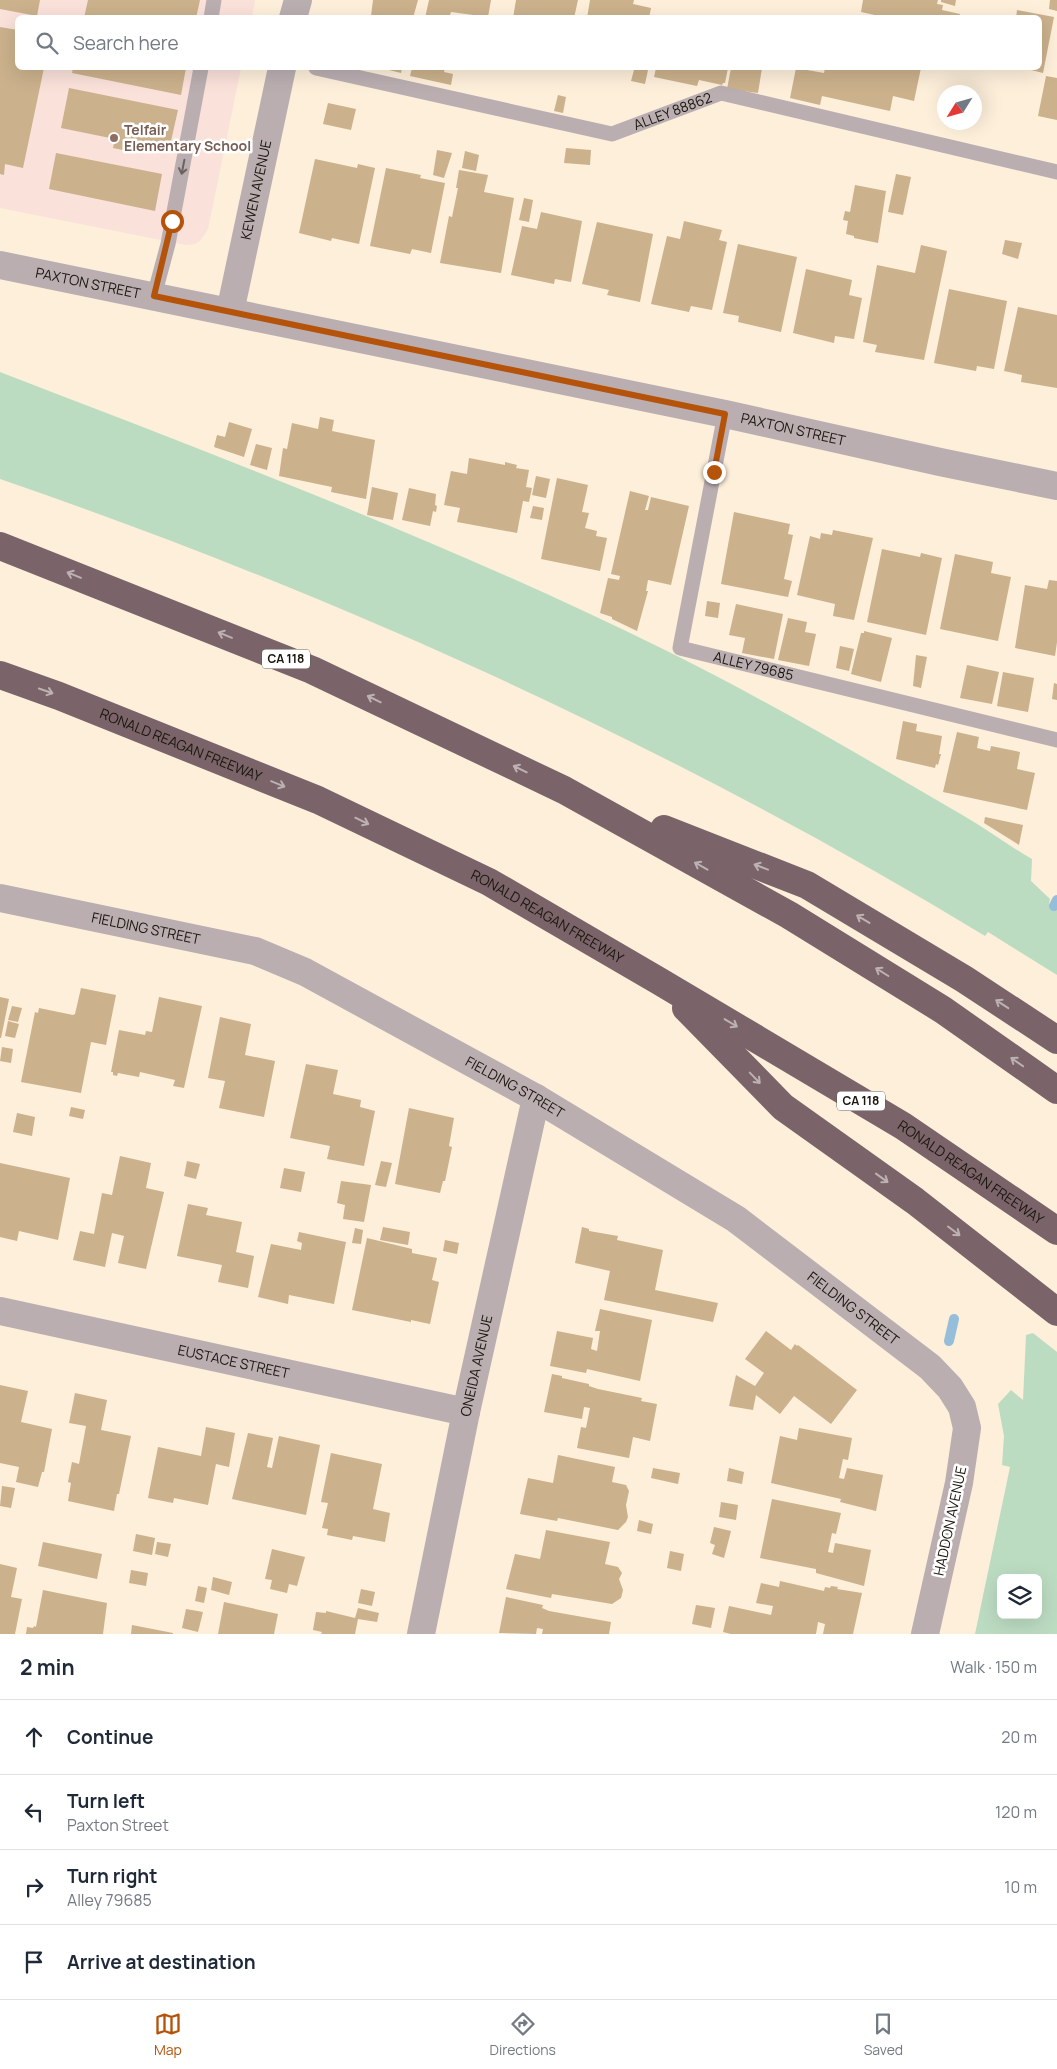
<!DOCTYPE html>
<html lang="en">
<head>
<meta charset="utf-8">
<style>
  :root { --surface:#fff; --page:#f6f6f7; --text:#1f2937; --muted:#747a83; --line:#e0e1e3; --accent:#b45309 }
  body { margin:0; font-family:Manrope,sans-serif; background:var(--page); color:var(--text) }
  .controls { position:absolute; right:15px; bottom:15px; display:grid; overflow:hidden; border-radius:8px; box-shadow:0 5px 20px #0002 }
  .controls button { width:45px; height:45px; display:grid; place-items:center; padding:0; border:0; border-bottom:1px solid var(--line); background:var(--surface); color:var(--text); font:25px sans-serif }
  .compass { position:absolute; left:937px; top:85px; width:45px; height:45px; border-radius:50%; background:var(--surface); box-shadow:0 5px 20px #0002; rotate:233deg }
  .stop { position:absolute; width:15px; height:15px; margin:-11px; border:4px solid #b45309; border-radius:50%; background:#fff }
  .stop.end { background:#b45309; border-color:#fff; box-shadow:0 1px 5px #0008 }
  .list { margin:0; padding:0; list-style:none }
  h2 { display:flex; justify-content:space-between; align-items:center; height:65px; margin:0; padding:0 20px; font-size:21px }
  h2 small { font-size:16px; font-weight:400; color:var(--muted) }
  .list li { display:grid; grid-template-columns:32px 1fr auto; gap:15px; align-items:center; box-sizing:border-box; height:75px; padding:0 20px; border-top:1px solid var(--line) }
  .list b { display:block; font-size:19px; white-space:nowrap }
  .list p { margin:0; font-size:16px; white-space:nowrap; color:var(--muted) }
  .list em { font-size:16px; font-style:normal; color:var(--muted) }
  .icon { flex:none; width:28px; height:28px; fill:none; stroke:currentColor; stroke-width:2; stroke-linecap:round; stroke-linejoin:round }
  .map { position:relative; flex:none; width:1057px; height:1634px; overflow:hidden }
  .search { position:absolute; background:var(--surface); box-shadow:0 5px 20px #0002; left:15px; right:15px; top:15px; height:55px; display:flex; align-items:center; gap:12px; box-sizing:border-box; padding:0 18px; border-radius:8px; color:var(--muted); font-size:19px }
  .sheet { height:365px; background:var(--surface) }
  nav { display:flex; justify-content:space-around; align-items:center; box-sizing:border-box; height:70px; border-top:1px solid var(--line); background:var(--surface); font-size:14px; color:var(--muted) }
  nav a { display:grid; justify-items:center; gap:2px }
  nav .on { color:var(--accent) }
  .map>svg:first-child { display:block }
  .education { fill:#fae1da }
  .green { fill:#bcdcc2; fill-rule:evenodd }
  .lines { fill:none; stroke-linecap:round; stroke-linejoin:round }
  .stream { stroke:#96beda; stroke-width:10 }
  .building { fill:#cbb18c }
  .service { stroke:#baaeb1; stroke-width:15 }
  .minor { stroke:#baaeb1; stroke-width:28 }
  .tertiary { stroke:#baaeb1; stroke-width:28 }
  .motorway { stroke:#7a6369; stroke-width:28 }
  .oneway { stroke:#6a6260 }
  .oneway2 { stroke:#bcb1b4 }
  .route { stroke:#b45309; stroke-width:6 }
  .education-dot { fill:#8d6e63; stroke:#fff; stroke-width:2 }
  .labels { text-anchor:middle; stroke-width:5; stroke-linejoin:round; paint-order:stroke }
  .shield { fill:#fff; stroke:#5f5c56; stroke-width:1 }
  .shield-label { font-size:12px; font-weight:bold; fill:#1a160e }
  .street-label { font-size:14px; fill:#1a160e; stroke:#fff }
  .education-label { font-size:14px; font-weight:bold; fill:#785e54; stroke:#fff; text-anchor:start }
</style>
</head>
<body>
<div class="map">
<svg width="1057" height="1634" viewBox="0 0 1057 1634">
  <rect width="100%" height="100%" fill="#fdefda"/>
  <path class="education" d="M0,0h255l-3,17 -234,1v50h223l-33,161 -8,12 -5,3 -9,1 -186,-37z"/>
  <path class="green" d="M0,372c223,86 448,171 663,277 103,51 202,109 301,167 24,14 45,30 68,43l-1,22 19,18 -1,6 8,2v68l-69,-43 -3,4c-310,-188 -642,-339 -985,-457z
    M1033,1333l24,19v282h-82l35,-167 -8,-2 2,-29 -6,-32 13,-14 12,10 3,-65zM1001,1578h37v37h-37z"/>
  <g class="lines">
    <path class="stream" d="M1054,906l3,-6
      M949,1341l5,-22"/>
  </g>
  <path class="building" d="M0,0h40l-3,16 -37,-7z
    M88,0h112l-4,18h-112z
    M373,0h45l-5,18h-33l-9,-2z
    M429,0h62l-3,17 -37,-5 -2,6h-24z
    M516,0h62l-4,18h-61z
    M590,0h44l-1,4 18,4 -2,10h-62z
    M863,0h75l-1,4 6,1 -1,5 18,4 -1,4h-71l-27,-6z
    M941,0h15l-1,6 -14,-4z
    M1050,0h7v11l-8,-2z
    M1017,10l37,7 -11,56 -20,-5h17v-50h-24z
    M0,27l18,3v38h26l-21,100 -18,-4 -1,11 -4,-1z
    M73,68h113l-5,27 -109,-22z
    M381,68h21l-1,5z
    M412,68h33l-1,4 9,2 -2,11 -41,-9z
    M627,68h9l12,2 -3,14 -14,-3 3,-11z
    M656,68h72l-3,15h-2l-1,2 -23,-5 -2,6 -43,-9z
    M731,68h31l-4,25 -31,-4z
    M796,68l28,5 1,-5h96l-7,33 -21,-5 -3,15 -68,-15 -2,9 -30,-7z
    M1046,76l11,2v42l-19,-4z
    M69,88l109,22 -9,40 -34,-7 -2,9 -20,-4 2,-9 -54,-11z
    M558,95l8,2 -3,16 -9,-2z
    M328,103l28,6 -5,21 -28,-6z
    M566,148l25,2 -1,15 -26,-2z
    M437,150l15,3 -8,25 -11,-3z
    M465,151l14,4 -3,16 -14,-3z
    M56,153l106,21 -7,37 -106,-22z
    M315,159l42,9 1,-4 17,4 -16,76 -27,-6 -1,3 -32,-8z
    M386,168l35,7 -1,3 25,5 -14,70 -19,-4 -2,5 -40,-8z
    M459,170l29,5 -4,17 30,6 -13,75 -61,-10 9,-47 3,1 6,-29h-2z
    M896,174l15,3 -8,38 -15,-3z
    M855,185l31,6 -8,52 -24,-5v-2l-8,-2 2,-13 -5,-1 2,-9 5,1z
    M524,198l9,2 -4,22 -10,-2z
    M541,212l41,9 -11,61 -16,-3 -1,5 -43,-9 11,-49 15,3z
    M684,221l38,9 -3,10 8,2 -15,68 -21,-4 -2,6 -38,-8 16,-68 13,3z
    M597,222l56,12 -13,68 -33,-7 2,-5 -27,-6z
    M1005,240l17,3 -4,16 -16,-5z
    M738,244l59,13 -16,75 -43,-10 1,-6 -16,-3z
    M921,245l26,6 -23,109 -49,-8 2,-7 -14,-3 14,-77 38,8z
    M806,269l46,11 -3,15 13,3 -8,41 -19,-3 -1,7 -41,-10z
    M949,289l58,12 -13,68 -17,-3 -1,5 -42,-8z
    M1018,307l39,8v73l-36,-6 1,-7 -18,-4z
    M320,417l14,3 -2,11 43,9 -9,59 -35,-7 1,-5 -53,-11 4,-28 4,1 5,-26 26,6z
    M229,422l23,7 -8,28 -30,-10 3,-12 8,2z
    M256,444l16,4 -5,22 -17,-5z
    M469,458l36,7v-3l12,3 -1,3 13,2 -3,17 6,1 -3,14 -6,-1 -6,32 -60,-11 3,-14 -16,-3 7,-34 16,3z
    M536,476l14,3 -4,19 -14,-3z
    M557,478l31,7 -6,27 7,1 -4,15 12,3 -1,5 11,2 -7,33 -59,-12z
    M372,487l26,6 -5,27 -26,-5z
    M409,488l27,6 -1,11 2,1 -1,6 -3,-1 -3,15 -28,-6z
    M630,491l19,5 -4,14h3l3,-13 38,9 -18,79 -23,-5 -2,11h2l-11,40 -25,-12v-2l-12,-4 8,-35 11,2 1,-4 -9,-2z
    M533,506l11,2 -2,12 -12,-2z
    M734,512l56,12 -2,10 5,1 -9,44 8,2 -4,16 -67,-13z
    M833,530l40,8 -19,82 -21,-4 2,-12 -38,-9 13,-59 10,3 1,-6 11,2z
    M882,549l38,8 1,-4 21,5 -16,77 -59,-13z
    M955,554l38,8 -2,11 20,4 -13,64 -58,-12z
    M1049,580l8,1v61l-2,14 -40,-8 10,-63 22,4z
    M707,601l13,2 -2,15 -13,-2z
    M736,604l47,10 -9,45 -32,-6 3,-15 -16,-3z
    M788,618l19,4 -2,10 11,2 -7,32 -31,-6z
    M864,631l28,7 -11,44 -30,-8 10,-41h3z
    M840,646l14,3 -5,22 -13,-3z
    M916,655l11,2 -6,31 -8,-2z
    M967,665l32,7 -7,32 -32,-6z
    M1003,672l31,6 -6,34 -31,-6z
    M1054,683l3,1v16l-5,-1z
    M903,721l14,3 -1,7 26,5 -3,18h2l-3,11 -2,-1 -1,4 -39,-9z
    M957,732l22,5 -2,11 13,3 1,-5 29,6 -3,17 18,4 -8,37 -84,-18z
    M985,817l38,8 -4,20 -35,-22z
    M81,988l35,7 -10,50 -15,-3 -10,51 -60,-11 14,-70 3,1 1,-5 34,7 2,-1z
    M0,997l9,2 -8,39h-1z
    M159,997l43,9 -18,82 -11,-2 2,-6 -35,-8 -1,5 -21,-4 -1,3 -4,-1v-3h-2l8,-42 26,5 1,-4 6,1z
    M12,1006l10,2 -4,14 -10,-2z
    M220,1017l31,7 -6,31 30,6 -11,56 -45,-9 6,-27 -17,-3z
    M8,1021l11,3 -4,14 -10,-2z
    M2,1047l11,2 -2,14 -11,-2z
    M306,1064l32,6 -5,24 28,6 -1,7 15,4 -11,55 -37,-7 3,-13 -40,-8z
    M71,1107l14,3 -2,9 -14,-3z
    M409,1108l45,10 -5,28 3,1 -7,34h-2l-3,12 -45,-9z
    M17,1113l18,4 -3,19 -19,-4z
    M120,1156l31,7 -5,25 18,4 -18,77 -28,-6 6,-27 -12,-3 -7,34 -32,-7 7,-29 14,3 8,-41 10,2z
    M187,1161l13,3 -4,15 -12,-3z
    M381,1161l11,2 -6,24 -11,-2z
    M0,1163l70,15 -12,62 -39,-9 -2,10 -17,-4z
    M284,1168l21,4 -4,20 -21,-4z
    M341,1181l30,4 -7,37 -21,-3 2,-14 -8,-2z
    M188,1204l20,4 -2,7 36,7 -6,30 18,4 -6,32 -30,-6 4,-17 -45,-9z
    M383,1227l27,5 -2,13 -28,-5z
    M582,1227l7,2v2l29,5 -1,4 46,10 -8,40 63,13 -5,19 -109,-22 6,-29 -35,-8z
    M355,1228l8,2 -2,14 -9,-1z
    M299,1232l47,10 -12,62 -45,-9 -1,9 -30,-7 13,-53 30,6 1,-7 -5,-2z
    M367,1238l45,11v4l25,5 -5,22 7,2 -9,42 -19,-4v2l-59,-12z
    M445,1240l14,3 -2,11 -14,-3z
    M600,1309l52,11 -12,61 -53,-12 -1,4 -36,-7 7,-35 36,7 -2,11 6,2 3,-20h-5z
    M766,1331l25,19 4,-6 2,2 1,-1 59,45 -26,34 -37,-28 -14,18 -24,-19 -3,15 -24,-4 7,-31 19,11 9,-13 -19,-14z
    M552,1374l10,2v2l27,6v2l9,3 44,9 -1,3 16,3 -7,37 -17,-4 -4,21 -52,-10 4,-21 5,1 4,-20 -6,-1 -2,12 -38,-7z
    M0,1385l28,6 -7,31 31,7 -8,43h-2l-4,15 -22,-5 3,-15 -19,-4z
    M75,1393l32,7 -6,30 30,6 -12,58h-2l-3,17 -46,-10 3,-18 -3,-1 4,-20 7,2 7,-38 -17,-3z
    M206,1427l29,6 -6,34 -13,-3 -8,41 -34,-7 -1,5 -25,-5 10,-51 43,9z
    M799,1428l53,10 -4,22 -5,-1 -4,19 5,1 3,-11 36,7 -7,36 -36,-9 1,-3 -70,-16 9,-47 17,4z
    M248,1433l25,5 -6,29 5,1 7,-32 41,9 -14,70 -74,-16z
    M331,1453l51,11 -9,45 17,4 -5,29 -32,-6 -1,4 -25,-5 1,-6 -6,-1 6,-25 -7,-1z
    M558,1455l57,12 -3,15 14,3 3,6 -3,14 2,12 -2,5 -8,8 -60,-12 -1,3 -37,-7 8,-36 25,5z
    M653,1468l27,5 -2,11 -27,-6z
    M729,1468l15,4 -2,12 -15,-3z
    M2,1486l13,2 -4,20 -11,-2z
    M772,1499l69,14 -5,21 -4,-1 -4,19 5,1 2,-10 36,7 -7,36 -48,-13v-4l-56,-11z
    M721,1502l17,3 -2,15 -17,-3z
    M639,1520l14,4 -2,10 -14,-3z
    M714,1527l17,4 -7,27 -12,-4 3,-9 -5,-2z
    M546,1530l64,12 -5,22 13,3 4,6 -3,6 4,11 -2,8 -9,6 -60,-10 -1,4 -45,-9 9,-35 25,5z
    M136,1534l19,4 -3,17 -19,-4z
    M43,1542l59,12 -5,25 -59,-13z
    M157,1542l14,2 -3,13 -13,-3z
    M272,1549l33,8 -8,29 -8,-2 -2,9 -17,-4 2,-9 -7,-1z
    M670,1551l14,3 -3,17 -14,-3z
    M0,1564l17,4 -6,29 11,2 -7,35h-15z
    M131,1570l17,3 -2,13 -17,-3z
    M213,1577l19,5 -3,13 -18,-5z
    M780,1581l44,10 1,-4 5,1 1,-2 7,1 -1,2 25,4 -9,41h-30l2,-10 -7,-2 -2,12h-85l-8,-2 6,-26 42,9 2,-9 -17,-3 5,-20 18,4z
    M198,1586l9,2 -3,15 -9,-2z
    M361,1589l14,3 -3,14 -14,-3z
    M43,1590l64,13 -4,31h-77l1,-7 6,1 1,-2 2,1z
    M506,1597l37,8 -1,3 7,3 62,11 -2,12h-67l1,-5 -6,-1 -1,6 -37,-1z
    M224,1602l54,12 -4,20h-56z
    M696,1605l19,3 -4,20 -19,-4z
    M358,1608l21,5 -2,9 -19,-3 -3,15h-34l1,-2 -9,-2 3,-18 10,1v-2l29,7z
    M186,1609l17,3 -5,20 -16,-4z
    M132,1625l41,8v1h-42z"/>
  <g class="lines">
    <g class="service">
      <path d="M211,18l3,-18"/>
      <path id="s1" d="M316,68l296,66 109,-41 336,79"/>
      <path d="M154,296l14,-52 33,-176"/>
      <path id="s2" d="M725,414l-45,234 377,92"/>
    </g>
    <g class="minor">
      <path d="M293,18l5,-18"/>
      <path id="s3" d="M230,312l52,-244"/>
      <path id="s4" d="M0,898l255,53 50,21 231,126 200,121 194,148 20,21 12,19 5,21 -8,55 -34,151"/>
      <path id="s5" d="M0,1311l466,101"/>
      <path id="s6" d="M421,1634l45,-222 70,-314"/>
    </g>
    <path class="tertiary" id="s7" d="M0,265l725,149 215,48 117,24"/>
    <g class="motorway">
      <path d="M0,546l312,124 252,120 225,125 154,95 114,80"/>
      <path id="s8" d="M0,675l59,21 259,104 171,82 170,99 244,145 154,105"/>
      <path d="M664,829l143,56 157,94 93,61"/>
      <path d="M686,1008l97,99 132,94 142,111"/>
    </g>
  </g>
  <defs><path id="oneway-shaft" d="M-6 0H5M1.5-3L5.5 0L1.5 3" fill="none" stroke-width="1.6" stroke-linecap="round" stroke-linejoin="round" transform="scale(1.25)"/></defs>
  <use class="oneway" href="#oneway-shaft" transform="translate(183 167) rotate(101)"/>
  <g class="oneway2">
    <use href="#oneway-shaft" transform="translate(74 575) rotate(-158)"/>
    <use href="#oneway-shaft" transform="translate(225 635) rotate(-158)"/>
    <use href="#oneway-shaft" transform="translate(46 691) rotate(19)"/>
    <use href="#oneway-shaft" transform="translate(374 699) rotate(-154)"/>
    <use href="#oneway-shaft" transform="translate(520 769) rotate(-154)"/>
    <use href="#oneway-shaft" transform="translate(278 784) rotate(22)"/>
    <use href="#oneway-shaft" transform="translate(362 821) rotate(26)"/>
    <use href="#oneway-shaft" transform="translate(701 866) rotate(-151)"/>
    <use href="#oneway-shaft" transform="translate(761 867) rotate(-159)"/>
    <use href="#oneway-shaft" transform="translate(863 919) rotate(-149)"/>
    <use href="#oneway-shaft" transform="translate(882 972) rotate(-148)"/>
    <use href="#oneway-shaft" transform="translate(1002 1004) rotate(-147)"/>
    <use href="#oneway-shaft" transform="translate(731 1023) rotate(31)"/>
    <use href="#oneway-shaft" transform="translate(1017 1062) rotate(-145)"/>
    <use href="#oneway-shaft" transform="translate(755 1078) rotate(46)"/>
    <use href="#oneway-shaft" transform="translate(882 1178) rotate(36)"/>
    <use href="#oneway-shaft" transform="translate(954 1231) rotate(37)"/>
  </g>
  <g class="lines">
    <path class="route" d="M172,221l-18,75 571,118 -11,58"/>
  </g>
  <circle class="education-dot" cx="114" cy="138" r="5"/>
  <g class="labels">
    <g class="shield">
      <rect x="262" y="649.5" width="48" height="19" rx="4"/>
      <rect x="837" y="1091.5" width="48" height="19" rx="4"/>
    </g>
    <g class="shield-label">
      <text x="286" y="663">CA 118</text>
      <text x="861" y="1105">CA 118</text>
    </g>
    <g class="street-label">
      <text dy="5" stroke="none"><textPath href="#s1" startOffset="368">ALLEY 88862</textPath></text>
      <text dy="5" stroke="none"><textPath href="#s3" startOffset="125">KEWEN AVENUE</textPath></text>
      <text dy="5" stroke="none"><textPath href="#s7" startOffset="90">PAXTON STREET</textPath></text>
      <text dy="5" stroke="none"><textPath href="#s7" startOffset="810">PAXTON STREET</textPath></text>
      <text dy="5" stroke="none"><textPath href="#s2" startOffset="314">ALLEY 79685</textPath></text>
      <text dy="5" stroke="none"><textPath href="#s8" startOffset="194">RONALD REAGAN FREEWAY</textPath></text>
      <text dy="5" stroke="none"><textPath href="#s8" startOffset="599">RONALD REAGAN FREEWAY</textPath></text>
      <text dy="5" stroke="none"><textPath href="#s4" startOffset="149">FIELDING STREET</textPath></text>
      <text dy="5" stroke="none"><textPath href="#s4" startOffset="554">FIELDING STREET</textPath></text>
      <text dy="5" stroke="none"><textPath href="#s8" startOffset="1094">RONALD REAGAN FREEWAY</textPath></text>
      <text dy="5" stroke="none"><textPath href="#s4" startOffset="959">FIELDING STREET</textPath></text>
      <text dy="5" stroke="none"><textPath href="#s5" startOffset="239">EUSTACE STREET</textPath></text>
      <text dy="5" stroke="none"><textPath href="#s6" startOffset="274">ONEIDA AVENUE</textPath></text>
      <text transform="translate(950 1521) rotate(-78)" y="5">HADDON AVENUE</text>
    </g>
    <g class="education-label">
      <text x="124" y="135">Telfair<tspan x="124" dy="16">Elementary School</tspan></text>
    </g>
  </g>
</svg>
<div class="controls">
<button><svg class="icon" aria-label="layers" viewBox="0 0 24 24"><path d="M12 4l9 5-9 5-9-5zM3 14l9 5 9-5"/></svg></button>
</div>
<svg class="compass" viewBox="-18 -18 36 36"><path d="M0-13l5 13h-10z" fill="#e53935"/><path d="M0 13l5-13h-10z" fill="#747a83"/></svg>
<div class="stop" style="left:172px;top:221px"></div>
<div class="stop end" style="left:714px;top:472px"></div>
<div class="search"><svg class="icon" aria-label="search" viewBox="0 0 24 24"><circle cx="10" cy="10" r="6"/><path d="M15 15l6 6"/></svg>Search here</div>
</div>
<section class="sheet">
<h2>2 min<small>Walk · 150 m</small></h2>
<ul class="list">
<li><svg class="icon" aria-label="ahead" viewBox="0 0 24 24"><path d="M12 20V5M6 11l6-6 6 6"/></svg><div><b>Continue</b></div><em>20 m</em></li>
<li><svg class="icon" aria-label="left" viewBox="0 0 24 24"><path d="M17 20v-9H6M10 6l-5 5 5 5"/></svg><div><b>Turn left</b><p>Paxton Street</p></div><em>120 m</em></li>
<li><svg class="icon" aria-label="right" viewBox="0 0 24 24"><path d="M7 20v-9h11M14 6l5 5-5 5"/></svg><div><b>Turn right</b><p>Alley 79685</p></div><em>10 m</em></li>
<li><svg class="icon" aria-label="arrive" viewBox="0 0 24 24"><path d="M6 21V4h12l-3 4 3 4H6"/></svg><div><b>Arrive at destination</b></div></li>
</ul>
</section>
<nav>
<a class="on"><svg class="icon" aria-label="map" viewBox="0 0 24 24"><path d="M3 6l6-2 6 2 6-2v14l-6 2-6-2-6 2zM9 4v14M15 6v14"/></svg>Map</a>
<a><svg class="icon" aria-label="directions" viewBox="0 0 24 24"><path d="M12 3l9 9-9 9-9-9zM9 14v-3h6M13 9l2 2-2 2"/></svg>Directions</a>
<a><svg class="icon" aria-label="saved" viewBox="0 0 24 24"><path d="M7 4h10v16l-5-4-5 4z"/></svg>Saved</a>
</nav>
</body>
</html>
